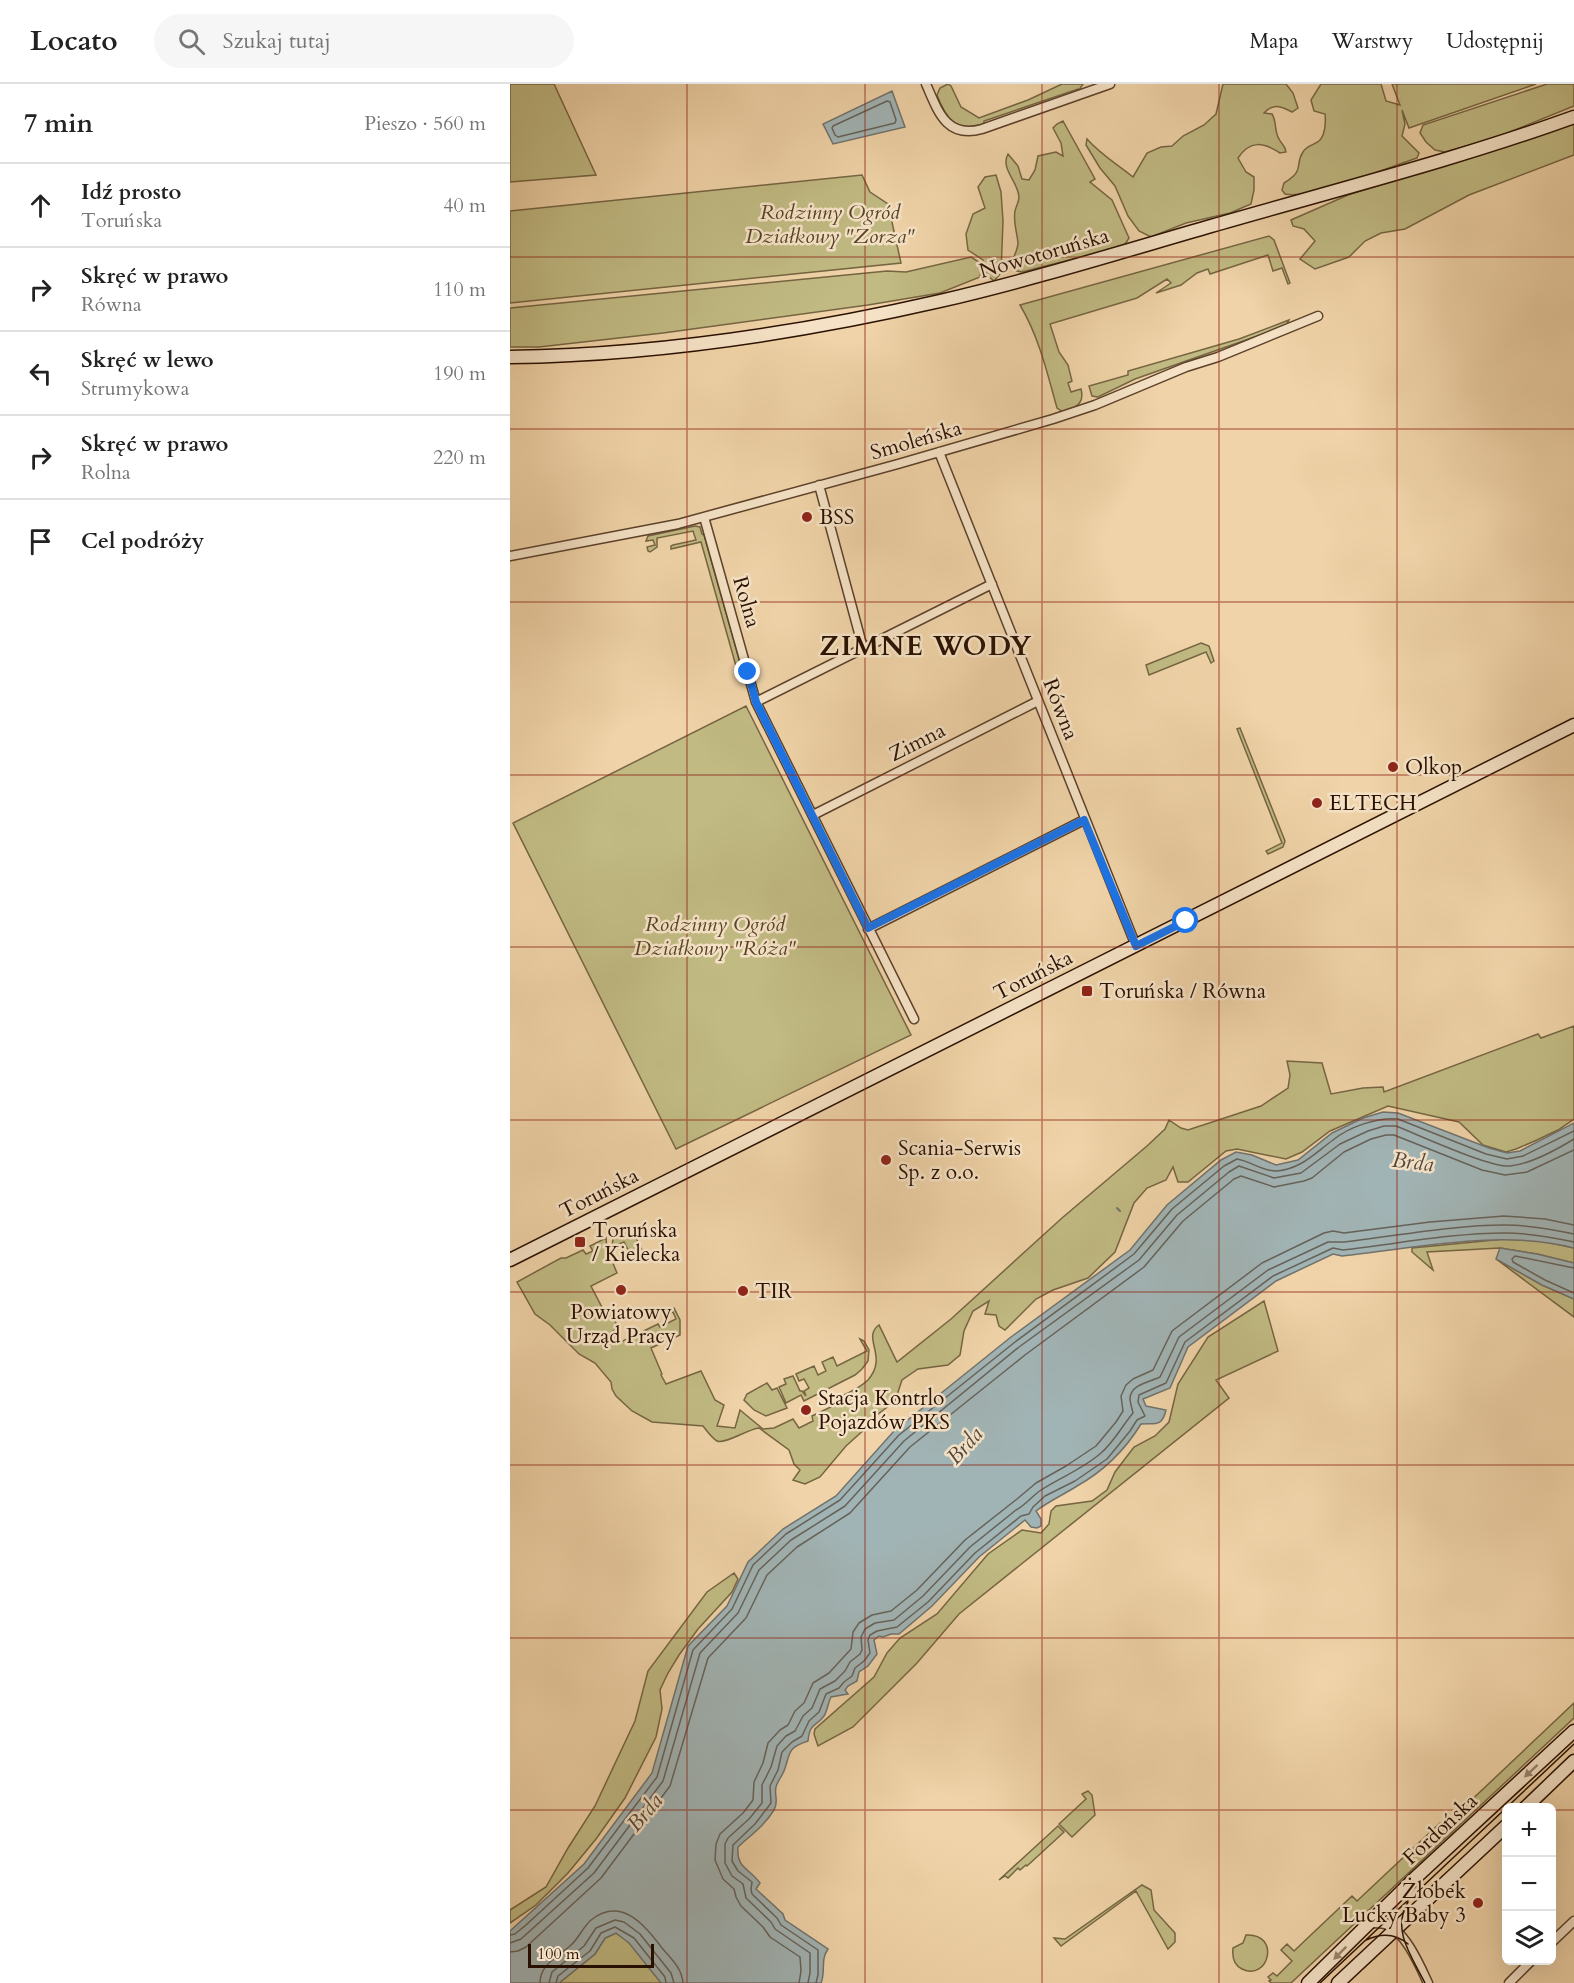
<!DOCTYPE html>
<html lang="pl">
<head>
<meta charset="utf-8">
<style>
  :root { --surface:#fff; --page:#f6f6f6; --text:#222; --muted:#767676; --line:#e0e0e0 }
  body { margin:0; font-family:Cardo,serif; background:var(--page); color:var(--text) }
  .controls { position:absolute; right:18px; bottom:18px; display:grid; overflow:hidden; border-radius:9px; box-shadow:0 6px 24px #0002 }
  .controls button { width:54px; height:54px; display:grid; place-items:center; padding:0; border:0; border-bottom:2px solid var(--line); background:var(--surface); color:var(--text); font:30px sans-serif }
  .scale { position:absolute; left:18px; bottom:15px; width:126px; box-sizing:border-box; padding-left:6px; border:3px solid #2a1000; border-top:0; font-size:16px; line-height:21px; white-space:nowrap; color:#2a1000; -webkit-text-stroke:4px #f5e2c6; paint-order:stroke }
  .stop { position:absolute; width:18px; height:18px; margin:-14px; border:4px solid #1a73e8; border-radius:50%; background:#fff }
  .stop.end { background:#1a73e8; border-color:#fff; box-shadow:0 2px 6px #0008 }
  .list { margin:0; padding:0; list-style:none }
  h2 { display:flex; justify-content:space-between; align-items:center; height:78px; margin:0; padding:0 24px; font-size:26px }
  h2 small { font-size:20px; font-weight:400; color:var(--muted) }
  .list li { display:grid; grid-template-columns:39px 1fr auto; gap:18px; align-items:center; box-sizing:border-box; height:84px; padding:0 24px; border-top:2px solid var(--line) }
  .list b { display:block; font-size:22px; white-space:nowrap }
  .list p { margin:0; font-size:20px; white-space:nowrap; color:var(--muted) }
  .list em { font-size:20px; font-style:normal; color:var(--muted) }
  .icon { flex:none; width:33px; height:33px; fill:none; stroke:currentColor; stroke-width:2; stroke-linecap:round; stroke-linejoin:round }
  .map { position:relative; flex:none; width:1064px; height:1899px; overflow:hidden }
  header { display:flex; align-items:center; gap:36px; box-sizing:border-box; height:84px; padding:0 30px; background:var(--surface); border-bottom:2px solid var(--line) }
  header strong { font-size:28px }
  nav { display:flex; gap:33px; margin-inline-start:auto; font-size:21px }
  .search { width:420px; height:54px; background:var(--page); display:flex; align-items:center; gap:15px; box-sizing:border-box; padding:0 21px; border-radius:33px; color:var(--muted); font-size:22px }
  main { display:flex }
  aside { flex:1; background:var(--surface) }
  .map>svg:first-child { display:block }
  .green { fill:#c1ba83; stroke:#766542; stroke-width:1.5 }
  .water { fill:#a1b4b5; stroke:#71726d; stroke-width:1.5 }
  .lines { fill:none; stroke-linecap:round; stroke-linejoin:round }
  .shore { stroke:#66625a; stroke-width:1.5 }
  .stream { stroke:#71726d; stroke-width:2 }
  .street-casing { stroke:#5c412a; stroke-width:11 }
  .secondary-casing { stroke:#2a1000; stroke-width:15 }
  .street { stroke:#f5e2c6; stroke-width:8 }
  .secondary { stroke:#f5e2c6; stroke-width:12 }
  .tram { stroke:#2a1000; stroke-width:1.5 }
  .oneway { fill:#9a846d }
  .route { stroke:#1a73e8; stroke-width:8 }
  .grid { fill:none; stroke:#8f2418; stroke-width:1.5; stroke-opacity:0.55 }
  .poi-dot { fill:#8f2418; stroke:#f5e2c6; stroke-width:2 }
  .labels { text-anchor:middle; stroke-width:5; stroke-linejoin:round; paint-order:stroke }
  .park-label { font-size:21px; font-style:italic; fill:#574327; stroke:#f5e2c6 }
  .street-label { font-size:21px; fill:#2a1000; stroke:#f5e2c6 }
  .poi-label { font-size:21px; fill:#2a1000; stroke:#f5e2c6; text-anchor:start }
  .water-label { font-size:22px; font-style:italic; fill:#54493f; stroke:#f5e2c6 }
  .district-label { font-size:27px; font-weight:bold; letter-spacing:1.5px; fill:#2a1000; stroke:#f5e2c6 }
</style>
</head>
<body>
<header>
<strong>Locato</strong>
<div class="search"><svg class="icon" aria-label="search" viewBox="0 0 24 24"><circle cx="10" cy="10" r="6"/><path d="M15 15l6 6"/></svg>Szukaj tutaj</div>
<nav><a>Mapa</a><a>Warstwy</a><a>Udostępnij</a></nav>
</header>
<main>
<aside>
<h2>7 min<small>Pieszo · 560 m</small></h2>
<ul class="list">
<li><svg class="icon" aria-label="ahead" viewBox="0 0 24 24"><path d="M12 20V5M6 11l6-6 6 6"/></svg><div><b>Idź prosto</b><p>Toruńska</p></div><em>40 m</em></li>
<li><svg class="icon" aria-label="right" viewBox="0 0 24 24"><path d="M7 20v-9h11M14 6l5 5-5 5"/></svg><div><b>Skręć w prawo</b><p>Równa</p></div><em>110 m</em></li>
<li><svg class="icon" aria-label="left" viewBox="0 0 24 24"><path d="M17 20v-9H6M10 6l-5 5 5 5"/></svg><div><b>Skręć w lewo</b><p>Strumykowa</p></div><em>190 m</em></li>
<li><svg class="icon" aria-label="right" viewBox="0 0 24 24"><path d="M7 20v-9h11M14 6l5 5-5 5"/></svg><div><b>Skręć w prawo</b><p>Rolna</p></div><em>220 m</em></li>
<li><svg class="icon" aria-label="arrive" viewBox="0 0 24 24"><path d="M6 21V4h12l-3 4 3 4H6"/></svg><div><b>Cel podróży</b></div></li>
</ul>
</aside>
<div class="map">
<svg width="1064" height="1899" viewBox="0 0 1064 1899">
  <rect width="100%" height="100%" fill="#f0d3a8"/>
  <filter id="stains"><feTurbulence type="fractalNoise" baseFrequency=".00333" numOctaves="4"/><feColorMatrix values="0 0 0 0 .2 0 0 0 0 .09 0 0 0 0 .02 0 0 0 .5 -.17"/></filter>
  <radialGradient id="worn" r=".72"><stop offset=".6" stop-color="#630" stop-opacity="0"/><stop offset="1" stop-color="#630" stop-opacity=".3"/></radialGradient>
  <path class="green" d="M0,0h44l42,91 -86,7z
    M438,0l3,2 10,21 18,11 49,-18 34,-16h21l-4,6 -1,-1 -94,32v3c-28,9 -38,-5 -47,-29l3,-7z
    M713,0h63l7,9 5,15 -6,4c-11,-6 -19,-9 -28,1l8,1c5,8 2,17 7,25 3,6 6,6 7,13l-6,1c-17,-11 -30,-13 -42,5l8,14 8,5v13l-3,14 -21,9 -44,10 -35,14 -12,-6 -11,-15 -13,-30 -15,-18 -14,-23 1,-6c14,16 30,25 46,38l14,-24 14,-6 11,-1 11,-10 21,-11 12,-11z
    M811,0h60l5,17 14,4 -8,-21h144l-127,44 -7,-18 3,14 -3,12 17,17 -2,5c-28,9 -107,42 -132,36l-3,-4 2,-7c22,-13 10,-18 19,-31 3,-6 11,-7 16,-11 6,-5 7,-19 6,-27l-11,-3 -3,-11z
    M1037,0h27v22l-79,32 -50,14 -10,-2 -9,-8 -6,-9 3,-8z
    M553,37l32,58 -5,3 22,18 17,38 -5,8 -102,26 -5,-1 -5,-10c2,-5 6,-12 6,-18 -1,-11 -5,-21 -3,-32 1,-5 4,-9 4,-14 -1,-16 -19,-28 -11,-43l10,12 4,13 7,1 6,-10 3,-14 18,-4 7,4 -2,-13 -8,-15 4,-4z
    M1064,39v32l-105,40 -64,34 -24,4 -16,8 -16,16 -34,12 -15,-10 15,-18 -11,-12 -11,-3 -2,-6 57,-25 187,-58z
    M352,91l8,17 18,12 13,59 -391,40v-92z
    M486,91l5,17 2,29 -2,52 -7,8 -7,-6 -4,-15 -15,-10 -2,-16 7,-20 12,-6 -7,-21 7,-10z
    M759,152l5,4 16,43 -2,1 -6,-16 -9,3 -5,-16 -58,19 -2,-5 -11,4 -16,12 -25,8 15,-10 -4,-4 -30,19 -87,26 9,28 9,13 4,16 -4,2 3,9 10,-3c4,15 -6,19 -18,23l-6,-4c-10,-36 -18,-71 -37,-103z
    M461,173l11,7 -2,13 -40,16 -72,12 -205,28 -124,14h-29v-39l377,-37 19,1z
    M779,236l-3,6 -151,53 -37,18 -6,-1 -3,-10 39,-11v-4l111,-32z
    M185,442l5,1 2,7 2,1 37,131 -2,3 -1,-3h-2l-35,-124 -30,7v-3l2,-1 23,-5 -3,-9 -36,7v9l-7,5 -2,-1 -1,-4 8,-2 -2,-5 -7,1 2,-5z
    M691,559l8,3 5,15 -3,2 -5,-11 -57,23 -3,-10z
    M236,622l165,329 -235,114 -163,-326z
    M730,644l45,113 -2,6 -15,7 -2,-3 16,-8 -45,-114z
    M1064,942v93l-16,11 -21,10 -21,9 -10,3 -23,-7 -24,-23 -71,-16 -58,25 -28,21 -16,7 -49,-10 -11,2 -38,31h-10l-5,-15 -7,13 -19,8 -13,15 -19,49 -27,26 -35,12 -17,9 -31,31 -6,-4 -3,-11 -11,-1 4,-13 -16,10 -9,20 -4,24 -12,10 -30,4 -16,11 -7,21 -18,14 -11,13 -20,18 -26,31 -15,7 -12,-4 7,-10 -6,-6 -5,-14 -30,-22c-11,1 -35,17 -42,13 -5,-3 -10,-10 -14,-15l-51,-4 -20,-11 -16,-15 -4,-7 -1,-7 -16,-19 -16,-9 -29,-29 -15,-11 -18,-32 44,-24h5l17,-8 3,4 7,-3 -3,-5 16,-8 1,11 10,24 -26,13 15,29 5,-2 7,14 -6,5 4,8 3,-2 2,4 37,-18 2,3 16,-8 -3,-7 -7,3 -1,-3 9,-4 6,12v15l-29,13 11,26 -1,1 5,9 35,-13 14,29 9,5 -7,21 18,2 5,-18 23,19 11,-1 19,-9 6,9 14,-7 -1,-5 21,-10 -2,-5c12,-6 27,-11 37,-21 21,-24 -7,-42 11,-55l18,37 54,-43 111,-101 85,-72 18,-17 4,-9 12,8 7,2 73,-24 27,-18 2,-13 -3,-14 35,2 9,31 32,-6 20,-1 1,5 154,-58 3,4z
    M120,1142l13,26 -2,4 -7,5 -10,-19 -12,5 1,-9 7,-4 -1,-3z
    M995,1155l37,2 32,7v15l-37,-9 -37,-6 -73,4 6,18 -21,-18v-4z
    M986,1175l46,26 32,14v18z
    M754,1217l14,50 -62,29 13,18 -270,216 -42,49 -64,64 -35,19 -4,-12 1,-5 59,-52 13,-24 13,-15 37,-24 51,-60 34,-24 19,3 8,-9 2,-13 5,-5 36,-5 15,-11 8,-18 19,-25 21,-11 14,-14 9,-38 30,-47z
    M350,1255l4,2 5,9 -1,11 -6,8 -7,6 -51,26 -3,-6 -15,8 -7,-16 7,-3 -2,-5 9,-3 7,15h2l4,5 -2,-5 5,-3 -5,-9 -5,2 -3,-7 18,-8 4,9 8,-4 -4,-9 11,-5 4,9 30,-15z
    M257,1299l5,7 5,-2 10,20 -21,8 -12,-6 -10,-10 3,-6z
    M224,1489l4,6 -6,13 -34,37 -19,26 -11,18 -8,17 2,19 -6,28 -31,61 -29,41 -28,34 -32,32 -26,18v-13l36,-23 22,-39 27,-42 40,-85 13,-50 59,-79z
    M1064,1619v15l-283,265h-20l-2,-2 2,-1 -3,-3 5,-4 4,3 15,-15 -11,-11 6,-6 7,7 58,-55 5,5 83,-78 4,3z
    M578,1707l4,4 3,20 -23,22 -13,-13 27,-25 -4,-5z
    M548,1742l6,6 -37,34 -1,-1 -6,5 -2,-2 -10,10 -3,-2 -6,4z
    M632,1801l9,5 3,20 21,23v9l-7,7 -32,-58 -75,55 -7,-8 11,1z
    M106,1849l77,50h-134l36,-29 10,-16z
    M736,1851c35,-2 23,47 -4,34 -8,-4 -10,-12 -9,-21l10,-5z"/>
  <path class="water" d="M382,7l13,36 -72,17 -10,-20z
    M873,1028l15,1 91,35 18,5 13,-2 54,-28v125c-74,-19 -156,0 -232,8l-9,-2 -57,27 -88,66 -18,41 -27,11 3,7 20,4c-4,17 -10,13 -25,14 -16,26 -37,47 -64,62 -14,9 -28,15 -41,25l5,8v7l-4,2 -6,-1 -6,-7 -46,37 -47,49 -33,28h-8l-8,3 -4,-1 -5,4 3,14 -9,12 -9,6 -2,9 -9,5 -3,4 3,4 -17,3c-3,6 -4,15 -7,19 -9,12 -14,6 -16,25 -22,7 -17,12 -24,30 -2,5 -7,11 -8,16 -2,8 3,15 -2,23 -9,15 -23,25 -36,37 -2,21 11,21 22,36l-4,6 27,25 2,6 43,29c-8,11 -2,22 -7,34h-160l-32,-40 -13,-10 -11,5 -10,16 -36,29h-49v-52l74,-67 68,-91 36,-127 39,-40 21,-44 35,-33 53,-33 58,-65 117,-94 119,-87 37,-45 54,-45 15,-8 16,3 24,10 22,-5 34,-27 31,-15z
    M990,1164l37,6 37,9v36l-32,-14 -46,-26z"/>
  <g class="lines">
    <path class="shore" d="M377,17l3,1 6,18 -1,3 -57,14 -3,-2 -3,-7 1,-2z
      M1064,1184l-59,-12 -3,3 1,3 32,18 29,13
      M0,1851l5,-1 11,-9 62,-57 69,-91 36,-127 39,-41 21,-44 33,-31 54,-34 59,-65 116,-93 119,-88 38,-45 52,-43 13,-7c13,2 27,13 40,12 24,-2 38,-18 56,-31 16,-13 44,-23 65,-21l88,35 21,5 16,-3 51,-25
      M0,1859l11,-4 73,-66 69,-92 37,-128 38,-40 21,-43 32,-30 54,-34 59,-65 115,-94 120,-87 38,-45 52,-43 10,-6 35,12 27,-5 39,-29 28,-13 16,-5h12c23,9 94,42 114,40 21,-2 46,-16 64,-27
      M0,1868l8,-1 8,-4 75,-69 69,-92 38,-128 38,-40 21,-43 30,-28 53,-34 60,-66 115,-92 119,-88 39,-46 51,-42 7,-3 33,11 30,-6 8,-3 32,-26 27,-13 15,-4h8l88,35 23,5 22,-3 47,-22
      M30,1899c0,-19 18,-26 31,-38 8,-7 12,-18 20,-25 30,-24 54,5 71,28 9,11 20,20 21,35
      M39,1899l3,-11 32,-26 12,-18 19,-8 9,2 16,12 31,39 3,10
      M46,1899l2,-7 32,-25 11,-18 14,-6 19,11 31,39 1,6
      M289,1899l2,-12 -1,-14 -30,-20 -7,-10 -22,-21 -5,-9 -2,-8 -11,-10 -8,-19 1,-16 4,-10 23,-21 10,-13 1,-18 9,-19 5,-20 12,-13 8,-5 7,-14 9,-8 9,-20 16,-10 22,-24 2,-17 6,-9 13,-8 19,-4 26,-21 48,-50 52,-41 19,-16 30,-17 30,-20 20,-24 7,-11 -2,-15 5,-11 7,-6 20,-9 19,-39 90,-68 62,-30 9,-2 11,2 86,-11 74,-6 41,3 29,6
      M298,1899l2,-10v-20l-35,-24 -4,-7 -25,-24 -3,-14 -11,-8 -7,-13v-19l3,-6 21,-19 13,-16v-18l9,-18 6,-21 9,-10 9,-5 8,-15 9,-8 8,-19 15,-8 10,-10 5,-9 10,-8 2,-4 -1,-13 4,-8 10,-6 19,-3 29,-24 47,-49 46,-37c10,-5 16,-14 25,-20 20,-13 42,-21 60,-37 13,-11 21,-27 32,-40 -1,-5 -3,-10 -3,-15 1,-14 20,-16 30,-21l19,-40 89,-67 60,-28h16c52,-6 109,-17 161,-17 23,0 46,4 69,9
      M306,1899l2,-8v-25l-37,-25 -4,-7 -25,-24 -1,-5 1,-7 -14,-11 -6,-10 1,-16 22,-21 13,-17 3,-4 -1,-17 8,-16 4,-18 10,-10 10,-6 7,-15 10,-9 7,-18 13,-6 5,-6 8,-6 3,-8 9,-7 6,-8 -2,-13 2,-5 7,-4 20,-4 31,-25 47,-49 46,-37 8,-2 4,-7 12,-11 30,-15 32,-22 23,-28 7,-11 8,-4 -7,-14 1,-7 27,-12 19,-41 88,-66 60,-28 10,2c53,-6 109,-17 162,-17 23,0 46,4 69,9"/>
    <path class="stream" d="M607,1124l3,3"/>
    <defs>
      <path id="street" d="M416,0c12,27 20,55 56,45l128,-45
        M429,368l197,494
        M309,401l44,163
        M194,433l52,185 158,317
        M0,472l168,-32 220,-60 155,-45 42,-14 91,-38 32,-10 100,-41
        M246,618l236,-118
        M303,731l225,-114
        M358,845l216,-109
        M860,1839c5,0 10,0 15,1 20,6 35,42 43,59
        M1042,1858l22,-21
        M999,1899l23,-23"/>
      <path id="secondary" d="M0,273c144,-2 290,-24 430,-56 91,-21 181,-49 271,-75 121,-35 244,-66 363,-109
        M0,1176l1064,-535
        M1015,1724l49,-47
        M798,1899l105,-103 161,-149
        M828,1899l168,-157"/>
    </defs>
    <use href="#street" class="street-casing"/>
    <use href="#secondary" class="secondary-casing"/>
    <use href="#street" class="street"/>
    <use href="#secondary" class="secondary"/>
    <path class="tram" d="M898,1818c-17,28 4,55 17,81
      M856,1856c15,-7 29,-7 42,4
      M810,1899l254,-239"/>
  </g>
  <defs><path id="oneway-solid" d="M-6-.8H1V-3.2L6.5 0L1 3.2V.8H-6Z" transform="scale(1.5)"/></defs>
  <g class="oneway">
    <use href="#oneway-solid" transform="translate(1021 1687) rotate(137)"/>
    <use href="#oneway-solid" transform="translate(830 1869) rotate(135)"/>
  </g>
  <g class="lines">
    <path class="route" d="M238,588l8,30 112,226 216,-108 52,126 50,-25"/>
  </g>
  <path class="grid" d="M177,0v1899M355,0v1899M532,0v1899M709,0v1899M887,0v1899M0,173h1064M0,345h1064M0,518h1064M0,691h1064M0,863h1064M0,1036h1064M0,1208h1064M0,1381h1064M0,1554h1064M0,1726h996M1042,1726h22"/>
  <g class="poi-dot">
    <circle cx="297" cy="433" r="6"/>
    <circle cx="883" cy="683" r="6"/>
    <circle cx="807" cy="719" r="6"/>
    <rect x="571" y="901" width="12" height="12" rx="3"/>
    <circle cx="376" cy="1076" r="6"/>
    <rect x="64" y="1152" width="12" height="12" rx="3"/>
    <circle cx="111" cy="1206" r="6"/>
    <circle cx="233" cy="1207" r="6"/>
    <circle cx="296" cy="1326" r="6"/>
    <circle cx="968" cy="1819" r="6"/>
  </g>
  <g class="labels">
    <g class="park-label">
      <text x="320" y="135">Rodzinny Ogród<tspan x="320" dy="24">Działkowy "Zorza"</tspan></text>
      <text x="205" y="847">Rodzinny Ogród<tspan x="205" dy="24">Działkowy "Róża"</tspan></text>
    </g>
    <g class="street-label">
      <text transform="translate(534 169) rotate(-16)" y="7">Nowotoruńska</text>
      <text transform="translate(406 356) rotate(-16)" y="7">Smoleńska</text>
      <text transform="translate(237 518) rotate(74)" y="7">Rolna</text>
      <text transform="translate(551 625) rotate(69)" y="7">Równa</text>
      <text transform="translate(407 658) rotate(-27)" y="7">Zimna</text>
      <text transform="translate(523 891) rotate(-27)" y="7">Toruńska</text>
      <text transform="translate(89 1109) rotate(-27)" y="7">Toruńska</text>
      <text transform="translate(930 1745) rotate(-43)" y="7">Fordońska</text>
    </g>
    <g class="poi-label">
      <text x="309" y="440">BSS</text>
      <text x="895" y="690">Olkop</text>
      <text x="819" y="726">ELTECH</text>
      <text x="589" y="914">Toruńska / Równa</text>
      <text x="388" y="1071">Scania-Serwis<tspan x="388" dy="24">Sp. z o.o.</tspan></text>
      <text x="82" y="1153">Toruńska<tspan x="82" dy="24">/ Kielecka</tspan></text>
      <text x="245" y="1214">TIR</text>
      <text x="111" y="1235" text-anchor="middle">Powiatowy<tspan x="111" dy="24">Urząd Pracy</tspan></text>
      <text x="308" y="1321">Stacja Kontrlo<tspan x="308" dy="24">Pojazdów PKS</tspan></text>
      <text x="956" y="1814" text-anchor="end">Żłobek<tspan x="956" dy="24">Lucky Baby 3</tspan></text>
    </g>
    <g class="water-label">
      <text transform="translate(903 1077) rotate(7)" y="8">Brda</text>
      <text transform="translate(454 1361) rotate(-48)" y="8">Brda</text>
      <text transform="translate(134 1728) rotate(-50)" y="8">Brda</text>
    </g>
    <g class="district-label">
      <text x="416" y="571">ZIMNE WODY</text>
    </g>
  </g>
  <rect width="100%" height="100%" filter="url(#stains)"/>
  <rect width="100%" height="100%" fill="url(#worn)"/>
</svg>
<div class="controls">
<button>+</button>
<button>−</button>
<button><svg class="icon" aria-label="layers" viewBox="0 0 24 24"><path d="M12 4l9 5-9 5-9-5zM3 14l9 5 9-5"/></svg></button>
</div>
<div class="scale">100 m</div>
<div class="stop" style="left:676px;top:837px"></div>
<div class="stop end" style="left:238px;top:588px"></div>
</div>
</main>
</body>
</html>
